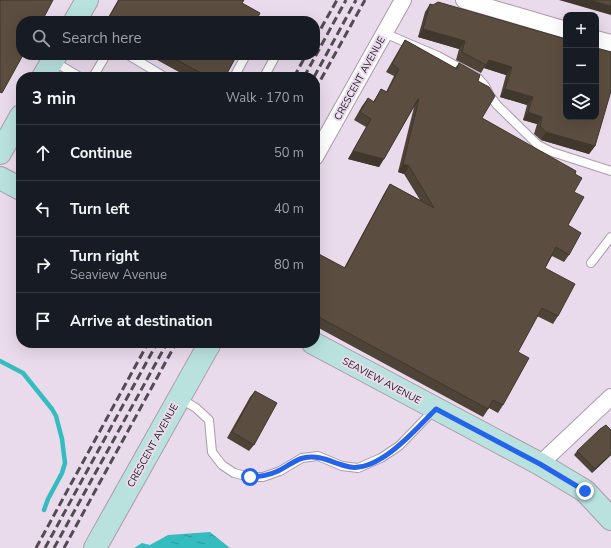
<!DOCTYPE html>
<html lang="en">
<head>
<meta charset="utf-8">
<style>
  :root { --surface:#171b24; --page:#242831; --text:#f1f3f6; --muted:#9ea1a6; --line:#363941 }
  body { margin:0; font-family:"Nunito Sans",sans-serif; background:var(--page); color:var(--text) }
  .controls { position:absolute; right:12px; top:12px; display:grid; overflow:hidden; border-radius:8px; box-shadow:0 4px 16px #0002 }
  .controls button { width:36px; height:36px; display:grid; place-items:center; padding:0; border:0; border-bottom:1px solid var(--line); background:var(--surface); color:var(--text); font:20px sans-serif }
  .stop { position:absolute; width:12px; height:12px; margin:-9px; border:3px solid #2563eb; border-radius:50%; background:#fff }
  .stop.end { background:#2563eb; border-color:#fff; box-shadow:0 1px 4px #0008 }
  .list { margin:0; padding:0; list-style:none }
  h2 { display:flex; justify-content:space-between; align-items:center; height:52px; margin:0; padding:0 16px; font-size:17px }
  h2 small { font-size:13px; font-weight:400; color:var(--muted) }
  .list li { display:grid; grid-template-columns:26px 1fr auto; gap:12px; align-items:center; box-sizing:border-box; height:56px; padding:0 16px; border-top:1px solid var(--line) }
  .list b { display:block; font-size:15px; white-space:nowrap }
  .list p { margin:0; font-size:13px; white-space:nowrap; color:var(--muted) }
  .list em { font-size:13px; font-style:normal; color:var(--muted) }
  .icon { flex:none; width:22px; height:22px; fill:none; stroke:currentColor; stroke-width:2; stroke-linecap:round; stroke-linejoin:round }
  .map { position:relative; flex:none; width:611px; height:548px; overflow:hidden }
  .search { position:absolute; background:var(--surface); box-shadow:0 4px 16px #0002; left:16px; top:16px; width:304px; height:44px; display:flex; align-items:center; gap:10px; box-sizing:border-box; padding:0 14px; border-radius:16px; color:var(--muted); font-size:15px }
  .panel { position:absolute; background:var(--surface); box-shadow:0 4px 16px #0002; left:16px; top:72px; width:304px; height:276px; border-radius:16px }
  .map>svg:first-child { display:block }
  .water { fill:url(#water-ripples) }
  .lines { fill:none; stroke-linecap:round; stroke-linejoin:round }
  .stream { stroke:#34bcbe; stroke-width:4.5 }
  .lane-casing { stroke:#a99aaa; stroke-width:10 }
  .street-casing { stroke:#a99aaa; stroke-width:18 }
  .secondary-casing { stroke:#a99aaa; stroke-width:24 }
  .lane { stroke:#fff; stroke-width:8 }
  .street { stroke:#fff; stroke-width:16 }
  .secondary { stroke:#b9e2df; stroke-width:22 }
  .rail { stroke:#524b53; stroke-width:3; stroke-dasharray:8 4; stroke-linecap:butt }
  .wall { fill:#4e4337 }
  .shaded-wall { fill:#40372d }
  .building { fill:#5b4e40; stroke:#40372d }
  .route { stroke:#2563eb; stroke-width:5 }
  .labels { text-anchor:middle; stroke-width:4; stroke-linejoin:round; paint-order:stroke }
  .street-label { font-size:10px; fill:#1e191f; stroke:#eadbec }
</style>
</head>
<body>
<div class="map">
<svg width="611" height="548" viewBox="0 0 611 548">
  <defs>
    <pattern id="water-ripples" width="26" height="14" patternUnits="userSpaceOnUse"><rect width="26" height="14" fill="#34bcbe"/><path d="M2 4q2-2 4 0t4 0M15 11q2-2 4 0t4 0" fill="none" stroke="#2b989a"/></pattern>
  </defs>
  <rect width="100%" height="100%" fill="#eadbec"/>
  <path class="water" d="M210,532l20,16h-96l8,-5 8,2 18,-10z"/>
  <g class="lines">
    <path class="stream" d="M0,361l23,12 29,36 4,7 6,23 3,24 -3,10 -14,26 -4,11"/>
    <defs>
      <path id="lane" d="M384,33l54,23 40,22 7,8 5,10 7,9 41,40 14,7 59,19
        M128,55l37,22
        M53,61l27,16
        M93,77l13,-22
        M234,77l12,-22
        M264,77l12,-22
        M591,263l20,-26
        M181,399l15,9 13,12 3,32 10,13 12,8 16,4h13l17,-6 22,-13 16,-2 24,10 16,2 23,-10 18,-12 36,-37"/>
      <path id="street" d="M464,0l102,30
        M596,39l15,4
        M315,157l88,-157
        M540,464l71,-67"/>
      <path id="secondary" d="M75,21l12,-21
        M43,77l13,-22
        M0,153l21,-37
        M0,178l21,11
        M313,343l227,121 45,27 26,28
        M95,548l115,-205"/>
    </defs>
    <use href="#lane" class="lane-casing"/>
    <use href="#street" class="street-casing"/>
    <use href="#secondary" class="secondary-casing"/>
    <use href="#lane" class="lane"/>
    <use href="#street" class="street"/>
    <use href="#secondary" class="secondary"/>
    <path class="rail" d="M315,39l22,-39
      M294,77l12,-22
      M304,77l42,-77
      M314,77l42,-77
      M315,90l50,-90
      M36,548l112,-205
      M45,548l112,-205
      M54,548l113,-205
      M64,548l112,-205"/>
  </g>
  <path class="wall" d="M118,0h126l-2,3 14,18h-150z
    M430,4l136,35 29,107 -6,8 -48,-14 -7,-6 3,-10 -14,-4 4,-15 -27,-8 6,-22 -22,-7 -3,5 -25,-13 3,-11 -41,-12 7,-25z
    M405,40l50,28 4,-5 19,18 4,37 93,56 -1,18 -6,33 1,30 -5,7 -12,-6 -7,12 13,48 -5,8 -16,-8 -19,36 -15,53 -5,8 -9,-5 -6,9 -168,-91v-74l29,16 41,-76 5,-8 30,16 -16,-26 -6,-2 16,-65 -35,60 -31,-8 18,-32 -12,-7 8,-14 6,-8 5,4 8,-13 5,3 8,-16 -8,-4 14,-24z
    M148,55h89l-12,22h-37z
    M255,391l-1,54 -5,6 -22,-13 23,-41z
    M611,430v25l-19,18 -18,-18 3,-4z"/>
  <path class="shaded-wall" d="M559,0h32l20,6v9z
    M423,29l42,12 -6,8 -41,-12z
    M489,60l23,7 -6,8 -22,-7z
    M505,89l28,8 -6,8 -27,-8z
    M418,99h1l-5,8 -2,-1z
    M528,112l14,5 -5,7 -14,-4z
    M546,132l49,14 -6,8 -48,-14z
    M353,151l31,8 -5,8 -31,-8z
    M403,164l6,2 -5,8 -6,-2z
    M611,454v1l-19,18 3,-4z"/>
  <path class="building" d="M0,0h53l-11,21h-21v34h2l-21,38 -2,-1z
    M119,0h125l-2,3 18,10 -4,8h-149z
    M591,0h20v6z
    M438,2l128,37v78h30v-69l15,4v39l-16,55 -49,-14 -6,-6 2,-9 -14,-5 5,-15 -28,-8 7,-22 -23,-7 -3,5 -24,-13 3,-11 -42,-12 7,-25 3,1z
    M405,40l52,29 2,-6 21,12 -2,6 11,6 6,9 -13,22 94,53 -1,3 7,4 -8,14 10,5 -16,28 13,8 -12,22 -13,-8 -11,21 30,16 -17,32 -16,-8 -24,44 11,6 -26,47 -10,-5 -5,9 -173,-94v-63l30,16 45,-84 44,24 -25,-42 -6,-2 16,-65h-1l-34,60 -31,-8 18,-32 -11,-7 8,-14 6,4 7,-13 6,3 12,-23 -7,-5z
    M168,55h69l-12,22h-17z
    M255,391l22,12 -23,42 -22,-13z
    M606,425l5,5v24l-16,15 -18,-18 23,-22z"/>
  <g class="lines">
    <path class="route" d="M250,477c14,0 25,-3 37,-11 5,-3 11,-7 16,-8 19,-4 30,6 47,9 30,5 67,-39 86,-58l104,55 45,27"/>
  </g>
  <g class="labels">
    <g class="street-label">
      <text transform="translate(359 78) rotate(-61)" y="4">CRESCENT AVENUE</text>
      <text transform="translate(382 380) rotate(28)" y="4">SEAVIEW AVENUE</text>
      <text transform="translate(152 445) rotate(-61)" y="4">CRESCENT AVENUE</text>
    </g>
  </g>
</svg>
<div class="controls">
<button>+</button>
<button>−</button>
<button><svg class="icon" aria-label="layers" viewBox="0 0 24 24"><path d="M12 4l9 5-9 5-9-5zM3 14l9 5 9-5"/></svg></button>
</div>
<div class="stop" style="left:250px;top:477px"></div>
<div class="stop end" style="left:585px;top:491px"></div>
<div class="search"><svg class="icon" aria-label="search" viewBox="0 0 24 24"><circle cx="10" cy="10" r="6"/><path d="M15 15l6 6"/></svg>Search here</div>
<section class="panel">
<h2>3 min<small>Walk · 170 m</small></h2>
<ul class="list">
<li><svg class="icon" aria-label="ahead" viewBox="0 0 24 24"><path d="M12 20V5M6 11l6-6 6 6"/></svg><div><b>Continue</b></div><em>50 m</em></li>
<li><svg class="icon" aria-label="left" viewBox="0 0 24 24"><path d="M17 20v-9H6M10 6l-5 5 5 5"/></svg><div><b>Turn left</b></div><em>40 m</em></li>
<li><svg class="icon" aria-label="right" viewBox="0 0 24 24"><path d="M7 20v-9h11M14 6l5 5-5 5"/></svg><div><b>Turn right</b><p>Seaview Avenue</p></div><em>80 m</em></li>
<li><svg class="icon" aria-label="arrive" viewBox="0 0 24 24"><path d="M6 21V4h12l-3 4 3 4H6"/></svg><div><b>Arrive at destination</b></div></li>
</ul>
</section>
</div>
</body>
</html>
